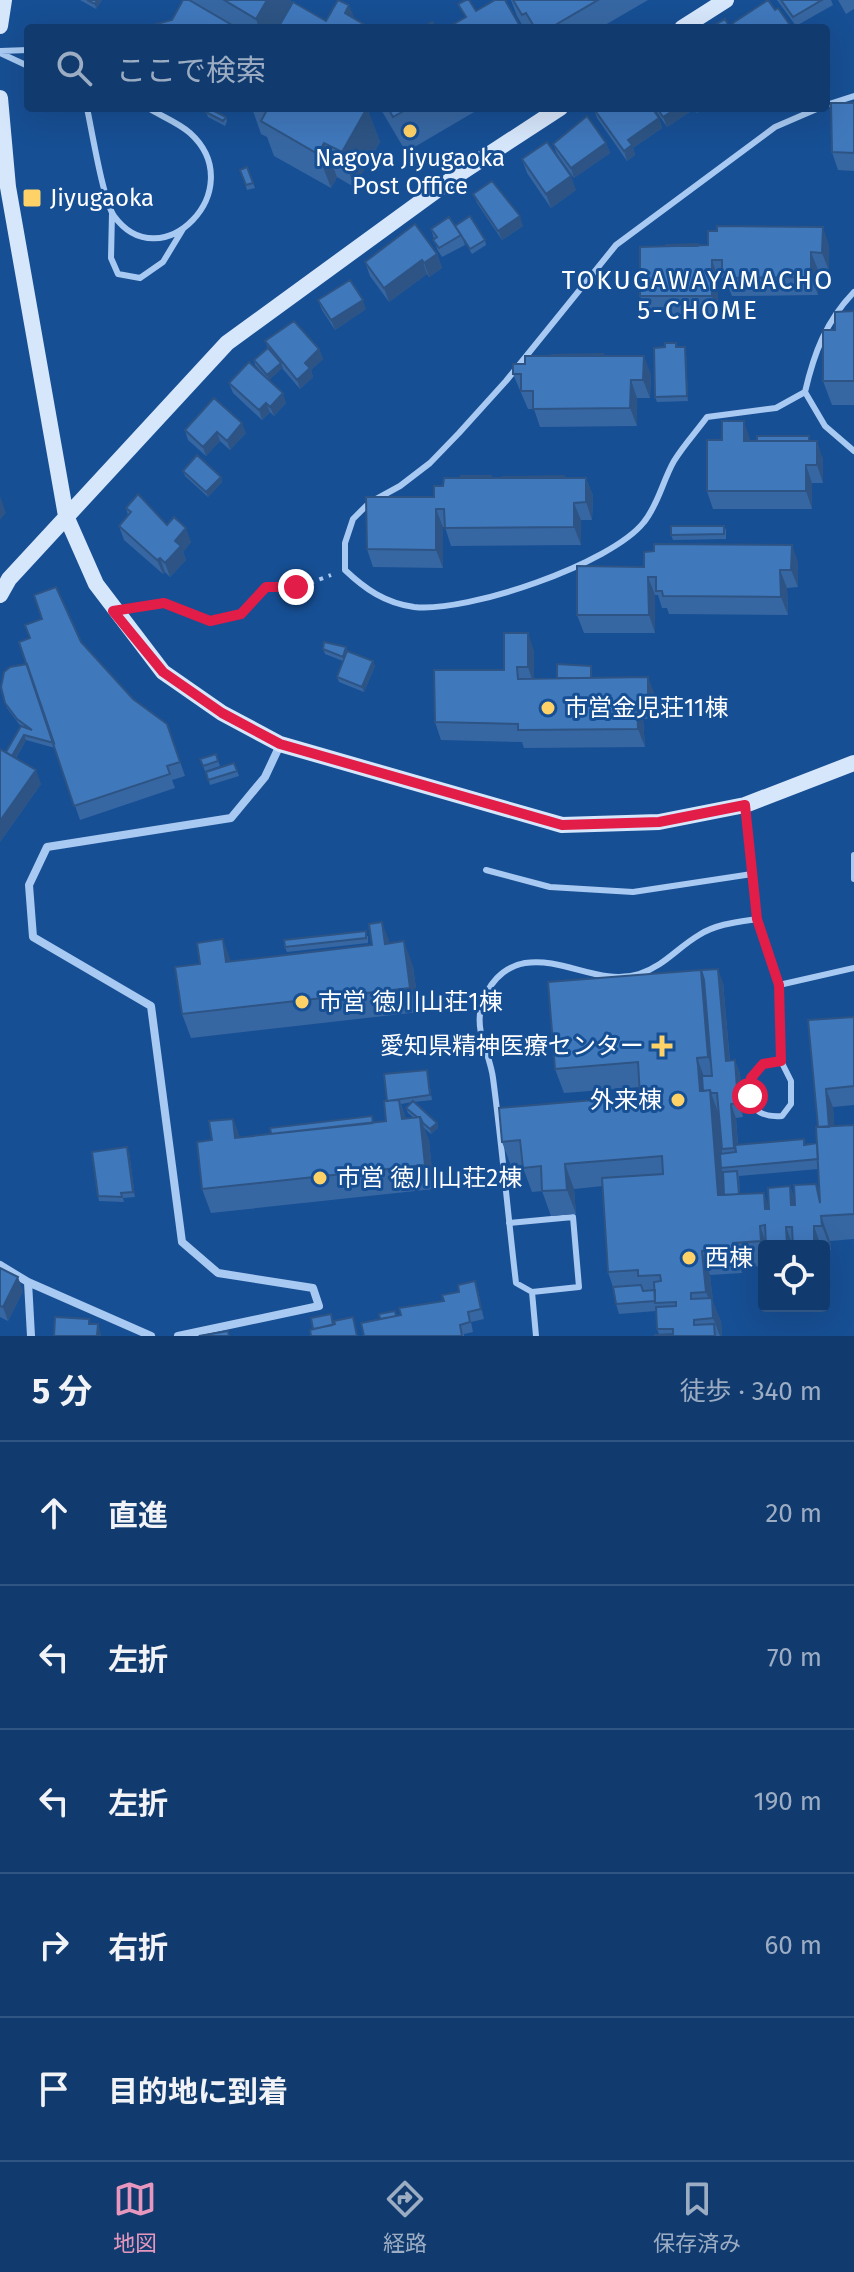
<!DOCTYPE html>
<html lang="ja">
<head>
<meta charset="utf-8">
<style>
  :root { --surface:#113b6f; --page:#1a4274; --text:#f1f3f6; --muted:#9cadc3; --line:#305582; --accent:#e797bd }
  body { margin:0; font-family:"Fira Sans","Noto Sans JP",sans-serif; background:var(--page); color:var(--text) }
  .controls { position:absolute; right:24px; bottom:24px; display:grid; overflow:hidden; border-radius:8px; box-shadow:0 8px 32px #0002 }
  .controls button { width:72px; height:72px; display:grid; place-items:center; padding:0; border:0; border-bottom:2px solid var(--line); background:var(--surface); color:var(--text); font:40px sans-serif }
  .stop { position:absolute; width:24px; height:24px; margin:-18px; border:6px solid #e11d48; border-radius:50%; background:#fff }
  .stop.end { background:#e11d48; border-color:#fff; box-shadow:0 2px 8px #0008 }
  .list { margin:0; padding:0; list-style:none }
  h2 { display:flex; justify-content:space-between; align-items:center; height:104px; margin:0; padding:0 32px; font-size:34px }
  h2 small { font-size:26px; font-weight:400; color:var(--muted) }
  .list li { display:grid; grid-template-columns:52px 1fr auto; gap:24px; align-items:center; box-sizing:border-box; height:144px; padding:0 32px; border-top:2px solid var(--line) }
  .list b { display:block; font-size:30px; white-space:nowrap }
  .list em { font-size:26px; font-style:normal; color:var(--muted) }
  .icon { flex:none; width:44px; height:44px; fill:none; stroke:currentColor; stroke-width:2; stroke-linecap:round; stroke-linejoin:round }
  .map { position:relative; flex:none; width:854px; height:1336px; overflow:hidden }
  .search { position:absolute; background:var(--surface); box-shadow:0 8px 32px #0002; left:24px; right:24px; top:24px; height:88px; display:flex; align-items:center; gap:20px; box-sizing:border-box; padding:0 28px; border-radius:8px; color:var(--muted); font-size:30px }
  .sheet { height:824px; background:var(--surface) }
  nav { display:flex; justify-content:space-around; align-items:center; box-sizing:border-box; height:112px; border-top:2px solid var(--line); background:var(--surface); font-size:22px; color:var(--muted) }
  nav a { display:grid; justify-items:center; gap:4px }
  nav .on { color:var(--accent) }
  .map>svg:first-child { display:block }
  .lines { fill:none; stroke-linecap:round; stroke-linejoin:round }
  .path { stroke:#a8c9f1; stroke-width:4; stroke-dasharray:4 6; stroke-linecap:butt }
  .lane { stroke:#a8c9f1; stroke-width:6 }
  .street { stroke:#a8c9f1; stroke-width:8 }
  .secondary { stroke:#d6e6fb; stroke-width:16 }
  .wall { fill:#3767a2; fill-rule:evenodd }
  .shaded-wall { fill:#2d5484 }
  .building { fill:#4078bc; stroke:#2d5484; stroke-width:2 }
  .route { stroke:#e11d48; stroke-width:10 }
  .poi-dot { fill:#ffd267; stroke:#174f94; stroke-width:3 }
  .labels { text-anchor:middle; stroke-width:6; stroke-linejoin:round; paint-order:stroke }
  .poi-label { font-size:24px; fill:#fff; stroke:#174f94; text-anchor:start }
  .neighbourhood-label { font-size:26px; letter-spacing:2px; fill:#fff; stroke:#174f94 }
</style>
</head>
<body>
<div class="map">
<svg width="854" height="1336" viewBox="0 0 854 1336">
  <rect width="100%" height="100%" fill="#174f94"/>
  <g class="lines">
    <path class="path" d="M310,583l21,-8
      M136,607l28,-4 33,13"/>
    <path class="lane" d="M0,51l28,-1
      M0,53l28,13
      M826,105l28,-9
      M87,108c5,23 16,92 27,108 47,65 138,-27 76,-83 -11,-10 -29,-17 -42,-25
      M112,213l-1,45 7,16 22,4 23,-16 20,-33
      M854,292c-28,29 -40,61 -49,100l20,34 29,25
      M805,392l-29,16 -69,9c-11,15 -24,29 -33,44 -11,19 -16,44 -30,61 -33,42 -177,91 -230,85 -29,-4 -49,-18 -69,-37v-27l8,-24 16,-16 31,-17 30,-23 29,-30 47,-52 110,-136 159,-118 44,-19
      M745,805l12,114 22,66 2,76 10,20v23l-9,12c-38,3 -40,-29 -19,-52l18,-3
      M854,855v24
      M486,870l64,17 83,5 119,-18
      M779,985l75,-17
      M509,1223l64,-6 6,70 -47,5
      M536,1336l-4,-44 -16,-9c-8,-68 -14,-137 -23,-205 -3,-24 -18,-45 -12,-70 6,-23 21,-41 44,-45 39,-6 75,23 114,11 25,-8 38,-26 60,-39 17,-11 38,-13 58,-16"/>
    <path class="street" d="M210,621l31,-7 25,-27h30
      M0,1265l28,17 123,54
      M28,1282l3,54
      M178,1336l141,-30 -6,-18 -95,-15 -36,-31 -31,-236 -118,-69 -4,-52 18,-38 184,-29 34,-41 15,-32"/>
    <path class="secondary" d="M0,26l4,-26
      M682,28l44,-28
      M0,98l8,89 58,329 30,68 67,88 59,41 58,31 282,81 97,-3 86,-17 109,-42
      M0,595l9,-16 218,-236 232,-169 101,-66"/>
  </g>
  <path class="wall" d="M80,0h22l-6,9z
    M182,0h108l2,4 34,17 28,-2 16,9h-221l23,-8 11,-19z
    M511,0h137l-48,28h-76l-7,-12z
    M777,0h54l2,5 -37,21z
    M838,0h16v9l-8,5z
    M854,103v68l-16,-1 -6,-18z
    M252,108h115l13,34 -26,45 -17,-10 -6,11 -57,-32 -7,-19 -6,-3z
    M380,108h101l-75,44z
    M654,108h49l-6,5 -3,-4 -27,18z
    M594,109l65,9 3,10 -29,20 2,7 -8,6 -30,-43z
    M206,112l20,5 1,4 -2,5 -17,-9z
    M606,143l4,10 -36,25 -17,-24 -4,-10z
    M522,159l54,31 -25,18 -24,-35z
    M247,167l8,21 -8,2 -7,-20z
    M473,194l50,32 -21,14 -25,-37z
    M456,228l29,12 1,5 -14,9 -9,-15 2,6 -23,12 -5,-8 -6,-20z
    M829,245v26l-11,-1v25l-86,1 -7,-18h-7v36h-72l-6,-18 59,-50z
    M437,254l5,14 -13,9 -2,-3 -38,28 -19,-26 -5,-14z
    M318,300l48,9 -31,21 -13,-20z
    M854,311v94h-22l-9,-24 12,-51z
    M265,341l54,8 4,10 -12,11 2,7 -13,12 -18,-21 -13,12 -14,-15 -1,-5 14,-12z
    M677,347h8l1,5 2,49 -31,1 -2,-5z
    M603,356l48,18 -1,24h-13v28l-97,1 -6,-18h-6l-15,-35 12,-10z
    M229,383l57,20 -12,13 -4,-4 -8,8 -29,-27z
    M185,430l61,3 -16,17 -10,-9 -14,15 -18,-16z
    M750,439v2h61l12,18v24h-11v26h-99l-6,-18z
    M183,471l38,6 1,5 -14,15 -23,-21z
    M492,478h94l7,18 -1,24h-11v25l-130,1 -6,-19h-2v41l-70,-1 -6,-18 67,-52 9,-11z
    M126,508l41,17 24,17 -8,10 3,8 -16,17 -5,-5 -2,2 -39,-34 -5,-14 9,-11z
    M724,526l2,4v9l-53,1 -2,-5z
    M798,562v25l-11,1 1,27 -119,-1 -2,-6h-5l-4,-13h-3v38h-71l-7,-18 67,-48z
    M81,642l52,57 34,25 18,52 -13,4 3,8 -95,32 -25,-72 -29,-8 -10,18 25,26 -41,58v-93l6,3 17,-25 -4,-3 -12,-16 -6,-21 26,-23z
    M346,647l1,4 28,15 -11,26 -25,-10 -2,-5 6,-16 -18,-7 -2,-5z
    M534,651v28l23,-1 34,-12 1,5v7l63,17v24h-12l2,28 -121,1 -2,-6 -81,-2 -6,-18 69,-52z
    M216,754l4,12 -15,5 -5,-12z
    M234,763l5,13 -29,9 -4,-13z
    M368,936v7l-81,9 -2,-5z
    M390,944l23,22 6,46 -228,26 -9,-24 49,-52z
    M723,983l7,78 5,-1 5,14 3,43 -7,1 2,26h68l11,-1 1,-16 -10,-107 46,-3v88l-21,2 1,19 20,-1v114l-24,2 1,9 -7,1v-5h-60v20l-22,1v6l-32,2 3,27 8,20 1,14h-67l4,-2 -2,-5 -1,-18 -37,3 -3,-10 -3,-17 -5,-15 -5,-86 -29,3 2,25 -25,2 -9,-25 -10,1 -10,-27 -11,1 -9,-24 138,-46v-9l-76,6 -9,-24zM818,1169l2,24 -4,-9 -21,16 -5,-14 -21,19 -29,-11 -1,-18z
    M427,1070l5,30 -18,2 23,21 1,5 -7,6 -7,-6 5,13 5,48 -223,24 -9,-24 31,-70 7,19 146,-17 1,-20zM412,1102l-6,6 2,5 6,5 -8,1 -5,-15z
    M129,1152l6,45 -12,1 1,4 -25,-1 -1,-5z
    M0,1268l23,23 -15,30 -8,-4z
    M478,1291l6,28 -13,3 2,10 -9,2v2h-100l16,-17 16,-3z"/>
  <path class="shaded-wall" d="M97,0h5l-6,9 -1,-5z
    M267,0h23l2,5 -13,23h-20l-3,-9z
    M349,5l6,14 -10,-6z
    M367,108l13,34 -26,45 -12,-35z
    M677,108l17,1 -27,18 -4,-10z
    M659,118l3,10 -29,20 2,7 -8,6 -3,-10 4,-11z
    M324,143l13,34 -6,11 -13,-34z
    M606,143l4,10 -36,25 -3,-10z
    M571,176l5,14 -25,18 -5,-14z
    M520,216l3,10 -21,14 -4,-9z
    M823,227l6,18v26l-7,-18z
    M811,252l7,18v25l-7,-18z
    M437,254l5,14 -13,9 -5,-14z
    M422,260l5,14 -38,28 -5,-14z
    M712,260l6,18v36l-6,-18z
    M363,300l3,9 -31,21 -4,-10z
    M685,347l1,5 2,49 -1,-5z
    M319,349l4,10 -12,11 2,7 -13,12 -3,-9 8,-17z
    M644,356l7,18 -1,24 -7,-18z
    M281,363l2,5 -14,12 -2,-5z
    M631,380l6,18v28l-7,-18z
    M283,393l3,10 -12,13 -4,-9z
    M266,403l4,9 -8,8 -3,-10z
    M744,421l6,18v20l-6,-18z
    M242,423l4,10 -16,17 -3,-9z
    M217,432l3,9 -14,15 -3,-9z
    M817,441l6,18v24l-6,-18z
    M806,465l6,18v26l-6,-18z
    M221,477l1,5 -14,15 -2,-5z
    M586,478l7,18 -1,24 -6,-18z
    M0,496l6,17 -6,7z
    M574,503l7,17v25l-7,-18z
    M436,509l7,18v41l-7,-18z
    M186,528l5,14 -8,10 3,8 -16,17 -5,-14 10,-22z
    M792,545l6,17v25l-7,-17z
    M160,558l5,14 -2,2 -6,-14z
    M780,570l7,18 1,27 -7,-18z
    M648,577l7,18v38l-6,-18z
    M528,633l6,18v34l-6,-18z
    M373,661l2,5 -11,26 -2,-5z
    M648,677l7,18v24l-7,-18z
    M637,701l6,18 2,28 -7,-18z
    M24,735l2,5 -15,26 -2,-5z
    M36,770l5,14 -41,58v-21z
    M382,922l9,24 -6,-2z
    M223,939l9,25 -6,-2z
    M404,941l9,25 6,46 -9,-24z
    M718,969l5,14 8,92 -5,-14z
    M701,970l9,24 7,87 -9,-24z
    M697,1058l9,24 -3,11 -3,-2z
    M735,1060l5,14 3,43 -5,-14z
    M826,1089l7,18 3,44 -6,-18z
    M710,1090l9,25 4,52 -2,1 3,6 3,41 -9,-20z
    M399,1100l9,24 -6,-5z
    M731,1104l5,14 3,44 -5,-14z
    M420,1117l9,24 5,48 -9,-24z
    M233,1119l9,24 -7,-5z
    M437,1123l1,5 -7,6 -1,-5z
    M127,1147l2,5 6,45 -2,-5z
    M565,1164l9,25 2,25 -9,-24z
    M790,1186l9,25 -8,-6z
    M764,1193l9,24 -8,-8z
    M821,1216l9,25 1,9 -9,-24z
    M760,1226l7,19 -3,1v3l-3,-8z
    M814,1226l7,20h-6z
    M786,1227l7,19h-5z
    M733,1243l9,24v6l-9,-24z
    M702,1251l8,24 3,27 8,20 1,14h-2l-7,-18v-8l-7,-18z
    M18,1277l5,14 -15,30 -5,-14z
    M475,1281l3,10 6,28 -3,-10z
    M98,1324l3,10v2h-4z"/>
  <path class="building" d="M87,0h10l-2,4z
    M183,0h6l48,28h-88v-2l23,-6z
    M224,0h43l-11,19z
    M338,0l11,5 -4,8 25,15h-92l15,-26 33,19z
    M466,0h3l7,11 19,-11h10l16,28h-74l19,-11 -8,-13z
    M513,0h85l-48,28h-15l-9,-15 -4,2z
    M768,0l7,10 3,-2 14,20h-56l-3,-5z
    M781,0h41l-29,17z
    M725,19l5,9h-20z
    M432,22l4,6h-14z
    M831,103h23v50l-22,-1z
    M208,108l18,9 -3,4 -17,-9z
    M264,108h103l-25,44 -18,-9 -6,11 -57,-33 6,-11z
    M388,108h21l-16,9z
    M595,108h57l7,10 -31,22 4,5 -8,6 -30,-42z
    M657,108h20l-14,9z
    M587,116l19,27 -35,25 -18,-24z
    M547,142l24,34 -25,18 -24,-35z
    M247,167l6,16 -7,2 -6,-15z
    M492,181l28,35 -22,15 -25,-37z
    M470,216l15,24 -15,9 -15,-23z
    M449,217l12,18 -22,13 -6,-8 4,-3 -6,-8z
    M415,224l22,30 -13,9 -2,-3 -38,28 -19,-26z
    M717,226l106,1 -1,26 -11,-1v25l-85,1v-6h-4v-12h-10v36h-72v-49l68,-2v-14h9z
    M698,244v2h-32v-1z
    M350,280l13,20 -32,20 -13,-20z
    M854,311v70h-31v-51h12v-18z
    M294,321l25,28 -14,14 5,5 -13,12 -32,-39z
    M665,343h11v4h9l2,49 -32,1 -1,-49 11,-1z
    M268,348l13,15 -14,12 -13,-15z
    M603,354v2h-51v-1z
    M525,356h119l-1,24h-12l-1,28 -97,1v-18h-12v-17h-8v-10h12z
    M249,362l34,31 -13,14 -4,-4 -7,7 -30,-27z
    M214,398l28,25 -15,18 -10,-9 -14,15 -18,-17z
    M722,421h22v20h73v24h-11v26h-99v-51h15z
    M757,436h52v5h-52z
    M197,455l24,22 -15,15 -23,-21z
    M461,476h30v2h-30z
    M564,476v2l-62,-1z
    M444,478h142v24l-12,1v24l-129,1 -1,-19h-8v41l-69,-1 -1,-52h68v-11h9z
    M138,494l29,31 7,-8 12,11 -11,13 6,5 -16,17 -5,-5 -3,2 -38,-34 12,-14 -5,-4z
    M671,526h53v8l-53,1z
    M654,544l138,1 -1,25h-11l1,27 -118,-1 -1,-5h-6v-14h-8l1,38h-72v-49l67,1v-15l10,-1z
    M56,587l25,55 52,57 34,25 13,38 -13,4 3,8 -96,32 -55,-164 11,-4 -5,-13 17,-6 -8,-24z
    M504,633h24v34h-11l1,12 130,-2v24h-11l1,28 -120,1v-6l-83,-2 -1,-52h70z
    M324,642l22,5 -3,10 -20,-8z
    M347,651l26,10 -11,26 -25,-10z
    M27,664l27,79 -30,-8 -12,21 -6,-4 15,-26 11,4 -15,-11 -12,-16 -4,-16 3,-15 6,-5z
    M557,664l34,2v12h-34z
    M0,749l36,21 -36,51z
    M216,754l2,7 -15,5 -3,-7z
    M234,763l3,8 -29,9 -2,-8z
    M382,922l3,22 19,-3 6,47 -228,26 -7,-47 25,-3 -3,-21 26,-4 3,23 146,-17 -3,-21z
    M366,931v7l-81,9 -1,-7z
    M718,969l8,92 9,-1 3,43 -7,1 3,44 -12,1 -5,-56h-6l-1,-3 -7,1 -1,-15h10l-8,-96 -3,-10z
    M701,970l7,87 -11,1 1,8 2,25 10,-1 8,105 46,-2 1,16h4l-1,-21 22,-2 1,19h4l-1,-20 22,-1 4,19 -4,-76 38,-2v89l-33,2 1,10h-8v19l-21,1 -1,-19h-6l1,17 -21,1 -1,-20 -5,1 1,15 -28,2v6l-31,2 4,41 -15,1v6l21,-1 1,20 -19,2v5l20,-1 1,12h-60v-1l18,-1v-5h-16l-1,-22 20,-1v-4l-21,1 -1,-21 7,-1 -1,-6 -22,1v-6l-30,2 -6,-94 61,-4 -1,-18 -97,8 2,26 -25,1 -1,-25 -18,2 -3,-28 -18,2 -3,-34 141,-12 -2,-34 -83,7 -7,-87z
    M854,1017v69l-28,3 3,38h-11l-10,-107z
    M427,1070l3,25 -43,6 -3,-27z
    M399,1100l3,19 18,-2 5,48 -223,24 -5,-47 15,-2 -3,-19 24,-2 2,19 151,-17 -2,-20z
    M413,1101l24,22 -7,6 -7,-6 -3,-6h-3l-11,-9z
    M372,1116l1,7 -102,11 -1,-6z
    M804,1139v6l13,-2 1,16 -97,9 -1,-14 16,-2 -1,-7z
    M127,1147l6,45 -12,1 1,4 -24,-1 -6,-44z
    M737,1171l2,23 -15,1 -1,-23z
    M0,1268l18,9 -15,30 -3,-1z
    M475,1281l6,28 -13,3 2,10 -10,3 2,11h-98l-3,-13 40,-8 -2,-7 45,-7 -2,-6 17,-3 -1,-7z
    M641,1285l2,6 12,-1v11l-39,3 -3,-17z
    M395,1311l1,5 -16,3 -1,-5z
    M331,1314l2,11 -20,4 -2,-11z
    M55,1317l34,2v5h9l-1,12h-43z
    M353,1317l4,19h-46l-1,-6 25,-6 -1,-3z
    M228,1331l1,5h-30z"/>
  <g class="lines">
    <path class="route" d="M296,587h-30l-25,27 -31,7 -46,-18 -51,8 50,61 59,41 58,31 282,81 97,-3 86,-17 12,114 22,66 2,76 -18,3 -12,14 -1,18"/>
  </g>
  <g class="poi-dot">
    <circle cx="410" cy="131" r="8"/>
    <rect x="22" y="188" width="20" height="20" rx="4"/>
    <circle cx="548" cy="708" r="8"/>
    <circle cx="302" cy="1002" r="8"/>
    <path d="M658 1034h8v8h8v8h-8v8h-8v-8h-8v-8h8z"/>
    <circle cx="678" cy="1100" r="8"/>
    <circle cx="320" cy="1178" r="8"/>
    <circle cx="689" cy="1258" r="8"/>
  </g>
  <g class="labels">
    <g class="poi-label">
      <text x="410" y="166" text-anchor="middle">Nagoya Jiyugaoka<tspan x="410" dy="28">Post Office</tspan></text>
      <text x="50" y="206">Jiyugaoka</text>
      <text x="564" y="716">市営金児荘11棟</text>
      <text x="318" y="1010">市営 徳川山荘1棟</text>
      <text x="644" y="1054" text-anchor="end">愛知県精神医療センター</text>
      <text x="662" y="1108" text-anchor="end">外来棟</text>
      <text x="336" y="1186">市営 徳川山荘2棟</text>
      <text x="705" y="1266">西棟</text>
    </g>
    <g class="neighbourhood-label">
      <text x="698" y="289">TOKUGAWAYAMACHO<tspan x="698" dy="30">5-CHOME</tspan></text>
    </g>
  </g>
</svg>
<div class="controls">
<button><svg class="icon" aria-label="locate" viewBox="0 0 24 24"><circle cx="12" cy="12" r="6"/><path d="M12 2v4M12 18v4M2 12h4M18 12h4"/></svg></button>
</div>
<div class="stop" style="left:750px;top:1096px"></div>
<div class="stop end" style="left:296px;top:587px"></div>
<div class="search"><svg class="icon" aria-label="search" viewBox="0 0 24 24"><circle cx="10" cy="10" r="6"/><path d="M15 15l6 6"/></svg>ここで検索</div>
</div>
<section class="sheet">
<h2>5 分<small>徒歩 · 340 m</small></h2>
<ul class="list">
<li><svg class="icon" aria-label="ahead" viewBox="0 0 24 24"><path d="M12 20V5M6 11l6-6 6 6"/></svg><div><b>直進</b></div><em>20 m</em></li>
<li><svg class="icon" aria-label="left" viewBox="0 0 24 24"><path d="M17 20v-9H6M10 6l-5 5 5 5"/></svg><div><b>左折</b></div><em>70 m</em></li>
<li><svg class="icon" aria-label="left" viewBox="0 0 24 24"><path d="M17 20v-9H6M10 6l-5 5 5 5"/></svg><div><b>左折</b></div><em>190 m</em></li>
<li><svg class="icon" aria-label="right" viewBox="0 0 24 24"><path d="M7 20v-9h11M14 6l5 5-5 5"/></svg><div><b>右折</b></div><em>60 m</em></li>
<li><svg class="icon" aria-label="arrive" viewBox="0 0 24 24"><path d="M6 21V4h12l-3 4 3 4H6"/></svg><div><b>目的地に到着</b></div></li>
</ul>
</section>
<nav>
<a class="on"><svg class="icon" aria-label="map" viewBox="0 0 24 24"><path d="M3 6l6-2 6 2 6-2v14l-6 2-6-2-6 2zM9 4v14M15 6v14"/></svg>地図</a>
<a><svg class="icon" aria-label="directions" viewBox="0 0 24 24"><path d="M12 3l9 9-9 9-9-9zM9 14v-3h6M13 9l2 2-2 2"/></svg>経路</a>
<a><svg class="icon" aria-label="saved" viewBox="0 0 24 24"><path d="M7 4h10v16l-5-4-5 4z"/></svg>保存済み</a>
</nav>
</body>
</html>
